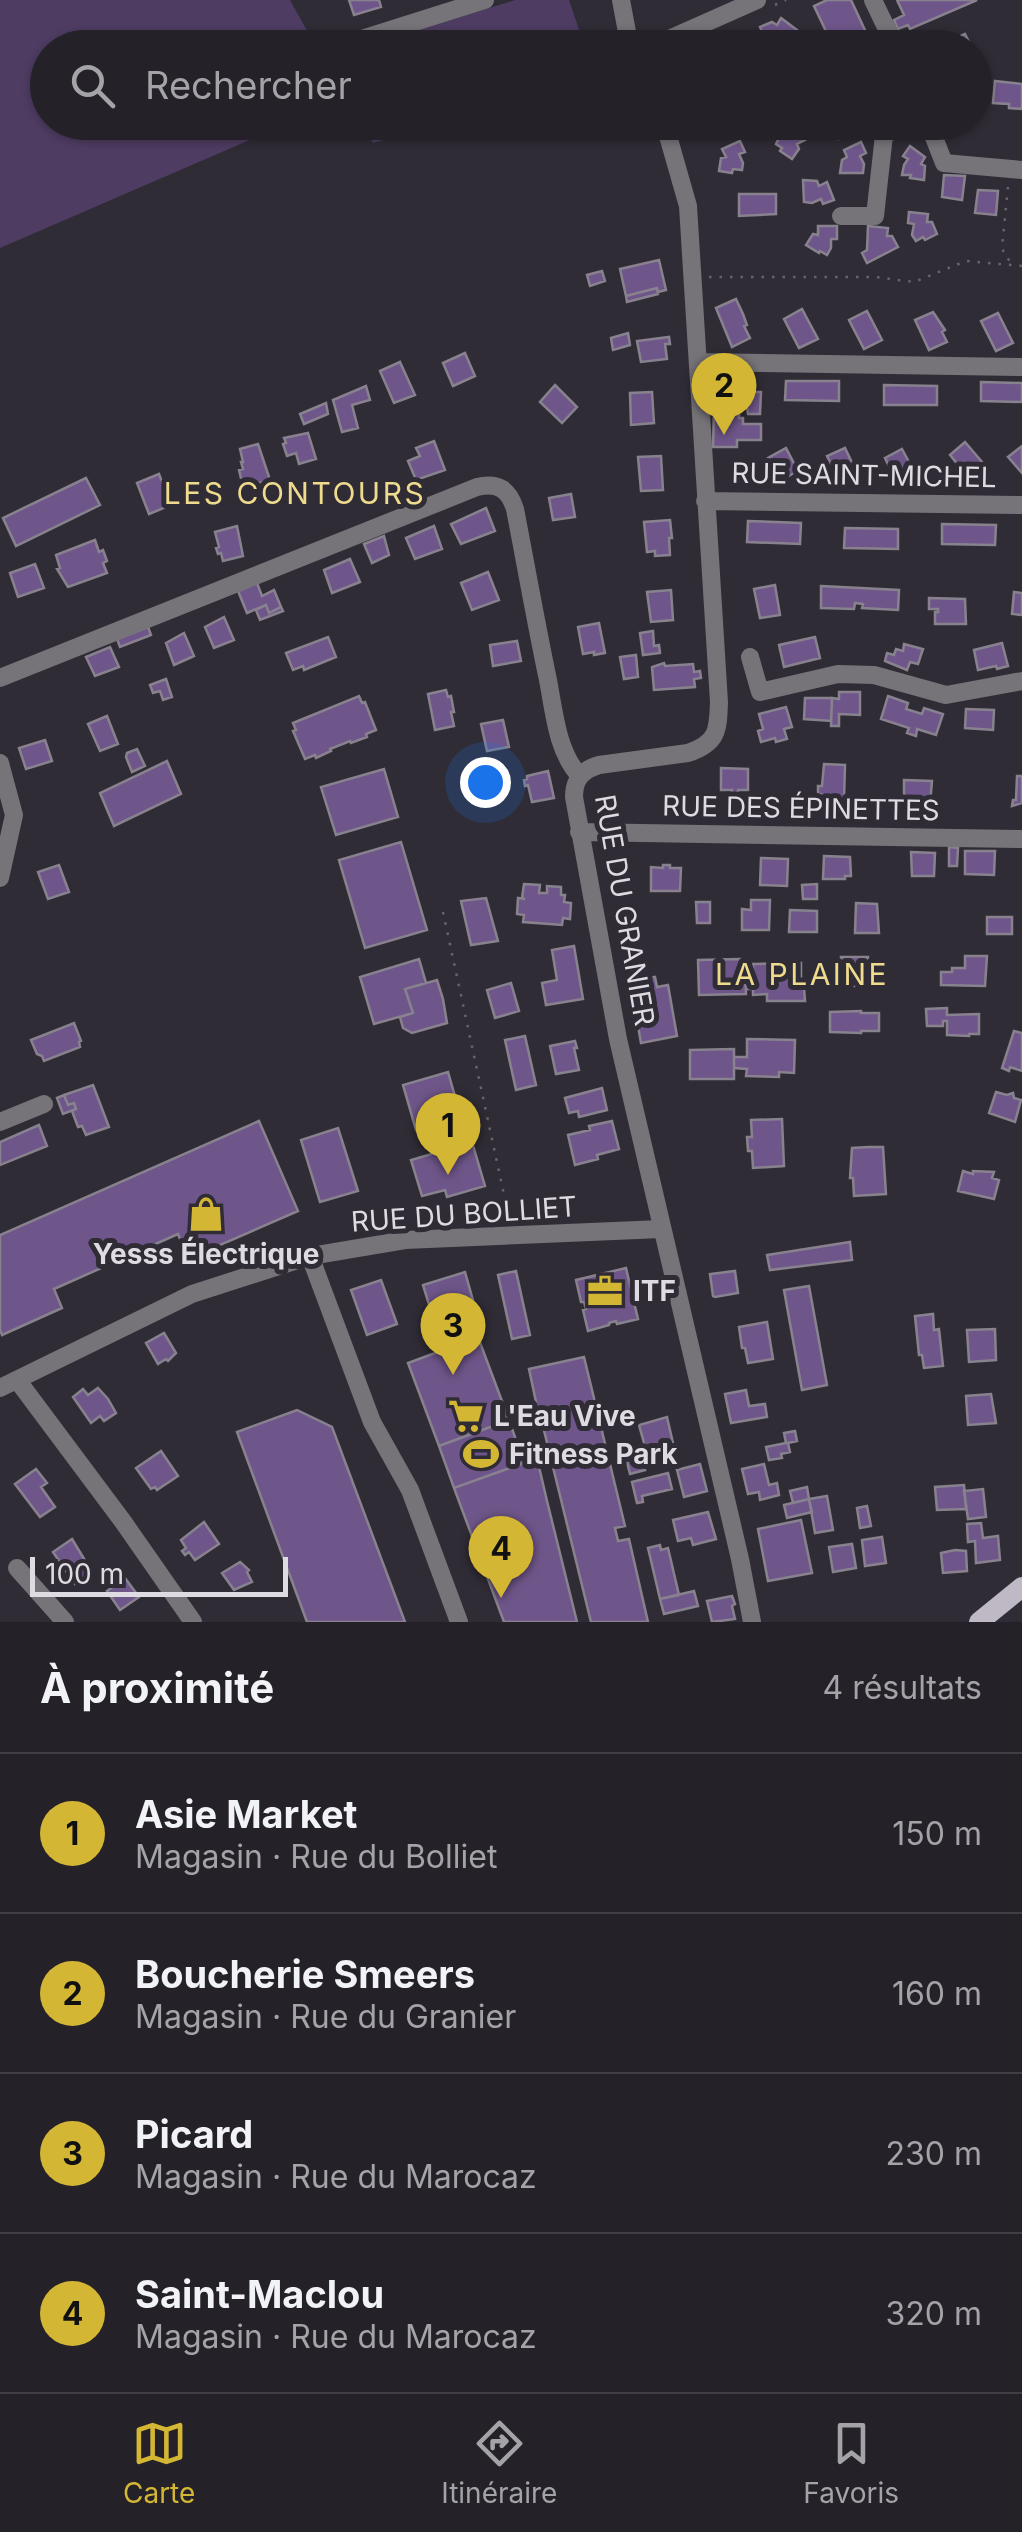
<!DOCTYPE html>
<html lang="fr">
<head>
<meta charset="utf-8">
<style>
  :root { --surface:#242128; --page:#2c2930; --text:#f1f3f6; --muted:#a3a3a8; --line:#413e45; --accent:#d4b635 }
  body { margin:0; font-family:Inter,sans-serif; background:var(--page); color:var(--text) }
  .scale { position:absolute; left:30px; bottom:25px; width:258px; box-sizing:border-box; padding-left:10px; border:5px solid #dedbe2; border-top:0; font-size:28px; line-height:35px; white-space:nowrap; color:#dedbe2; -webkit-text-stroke:8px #302c36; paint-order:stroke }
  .you { position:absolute; left:485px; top:782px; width:35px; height:35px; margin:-25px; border:8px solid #fff; border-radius:50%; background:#1a73e8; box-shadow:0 0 0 15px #1a73e833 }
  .badge { display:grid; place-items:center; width:65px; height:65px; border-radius:50%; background:var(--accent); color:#111; font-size:32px; font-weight:700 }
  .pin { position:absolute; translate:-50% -82px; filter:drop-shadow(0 2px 5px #0008) }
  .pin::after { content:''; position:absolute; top:52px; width:35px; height:30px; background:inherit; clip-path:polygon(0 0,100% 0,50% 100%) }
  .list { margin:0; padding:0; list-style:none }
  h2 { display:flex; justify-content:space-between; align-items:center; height:130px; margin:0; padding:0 40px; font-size:42px }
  h2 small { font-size:32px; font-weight:400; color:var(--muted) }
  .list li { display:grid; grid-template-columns:65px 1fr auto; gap:30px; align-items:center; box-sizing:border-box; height:160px; padding:0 40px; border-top:2px solid var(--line) }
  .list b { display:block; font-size:38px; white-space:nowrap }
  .list p { margin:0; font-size:32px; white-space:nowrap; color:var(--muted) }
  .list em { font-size:32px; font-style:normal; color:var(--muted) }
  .icon { flex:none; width:55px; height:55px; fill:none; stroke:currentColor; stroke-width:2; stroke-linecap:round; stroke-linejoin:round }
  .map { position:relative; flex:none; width:1022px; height:1622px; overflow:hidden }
  .search { position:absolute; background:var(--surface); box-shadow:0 2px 8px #0004; left:30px; right:30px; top:30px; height:110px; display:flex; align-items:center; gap:25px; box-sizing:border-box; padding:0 35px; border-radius:55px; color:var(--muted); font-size:38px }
  .sheet { height:770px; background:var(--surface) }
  nav { display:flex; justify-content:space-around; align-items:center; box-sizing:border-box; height:140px; border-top:2px solid var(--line); background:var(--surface); font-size:28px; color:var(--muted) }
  nav a { display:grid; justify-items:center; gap:5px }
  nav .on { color:var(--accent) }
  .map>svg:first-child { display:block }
  .green { fill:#4e3c62 }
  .building { fill:#6f568a; stroke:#88828e; stroke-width:2.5 }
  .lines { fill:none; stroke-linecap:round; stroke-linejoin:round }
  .path { stroke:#68646d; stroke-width:2.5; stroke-dasharray:2.5 8; stroke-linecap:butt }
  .minor { stroke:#767479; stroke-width:18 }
  .major { stroke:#beb9c4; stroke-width:20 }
  .labels { text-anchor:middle; stroke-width:10; stroke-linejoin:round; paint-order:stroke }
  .street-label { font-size:28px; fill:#dedbe2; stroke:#302c36 }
  .poi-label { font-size:28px; font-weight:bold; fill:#dedbe2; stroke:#302c36; text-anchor:start }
  .neighbourhood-label { font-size:30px; letter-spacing:2.5px; fill:#efdb8d; stroke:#302c36 }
</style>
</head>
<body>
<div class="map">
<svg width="1022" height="1622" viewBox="0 0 1022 1622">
  <rect width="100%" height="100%" fill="#302c36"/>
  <path class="green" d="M0,0h290l26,47 -268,1v74l241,1 -289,125z
    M515,0h54l16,47h-219z
    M360,123h82l-69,20z"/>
  <path class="building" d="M349,0h30l2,7 -27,8z
    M827,0h24l20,43 -8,5h-29l-20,-42z
    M897,0h80l-67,29 -2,-4 -10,4 -4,-9 10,-5z
    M781,18l16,12 -7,9 -5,-4 -6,8 -7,3 -3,-7 -3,1 -6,-13 12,-5 5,3z
    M965,34l5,10 -2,1 1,3h-17l-2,-7z
    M995,81l27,3v25l-13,-1v-4l-16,-1z
    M845,122l1,6 -8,11 -11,-8 2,-3 -7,-5z
    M797,123l8,17 -8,4 2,5 -7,10 -12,-8 2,-3 -6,-4 3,-6 10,-5 -3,-5z
    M740,141l5,11 -6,2 4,9 -1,7 -9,-1 -1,4 -13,-2 2,-13 5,-1 -4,-8z
    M861,142l5,11 -6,3 4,8 -1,9h-23l2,-13 5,-3 -3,-7z
    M910,146l15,11 -4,7 4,2 -1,14 -14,-2 1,-3h-9l2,-10 4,-6 -5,-3z
    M944,175l21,1 -3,24 -20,-3z
    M803,180l14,1 2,5 8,-4 7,18 -11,4 -2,-5 -9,4 -8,-1z
    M978,190l20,1 -2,24 -21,-2z
    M739,194h37v20l-37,2z
    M909,212l19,2 -1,8h5l5,12 -12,6 -2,-3 -7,4 -4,-6 2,-11 -6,-1z
    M818,226h19v13h-6v9l-4,7 -7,-4 -1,2 -13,-8 7,-11 5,1z
    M868,226l20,2 -1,8h5l6,11 -31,16 -5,-10 5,-3z
    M659,260l7,30 -8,2 -1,-4 -31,8 -6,-27z
    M602,271l3,10 -15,5 -3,-11z
    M657,288l1,6 -31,8 -1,-6z
    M736,299l7,15 4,11 -3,1 6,12 -18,9 -16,-39z
    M802,309l16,30 -19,9 -15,-29z
    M867,311l15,29 -18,9 -15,-29z
    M933,312l12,18 -3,2 5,10 -18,8 -14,-30z
    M998,313l15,30 -17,8 -15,-30z
    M628,333l2,12 -17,5 -2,-12z
    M669,337l1,7h-5l2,15 -26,3 -4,-21z
    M465,353l10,23 -22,10 -10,-23z
    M400,362l15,33 -21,8 -14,-32z
    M786,381h53v20l-54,-1z
    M981,382l41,1v19l-41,-1z
    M555,385l22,22 -15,16 -22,-21z
    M884,385l53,1v19h-53z
    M366,386l4,14 -18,5 6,23 -16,4 -9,-32z
    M652,392l2,31 -23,2 -1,-32z
    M745,392h16l-1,22h-12l-1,-6h-3z
    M326,403l2,11 -24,10 -4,-10z
    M714,409h21v4h4v5h4v6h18v16h-24v7h-24z
    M308,433l8,26 -17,5 -3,-11 -9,3 -4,-12 3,-1 -2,-5z
    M434,441l11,29 -29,10 -8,-19 12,-5 -4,-8z
    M965,442l18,21 -16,13 -17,-21z
    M258,444l12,36 -27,7 -4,-17 4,-1 -2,-7h2l-3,-13z
    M1022,446v27l-14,-16z
    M786,448l12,23 -17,9 -13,-22z
    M845,448l12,25 -18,8 -12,-25z
    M902,449l13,24 -18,10 -12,-25z
    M661,456l2,34 -22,1 -3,-34z
    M159,474l12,31 -22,9 -12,-31z
    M86,478l14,27 -84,41 -13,-28z
    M571,494l4,23 -22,3 -4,-22z
    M486,508l9,23 -34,13 -10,-20z
    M670,520l2,18h-3l1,17 -15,1v-5l-8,1 -3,-30z
    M748,521l53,2 -1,21 -53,-2z
    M942,524l54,1 -1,20 -53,-1z
    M237,526l6,30 -20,5 -2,-8 -3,1 -2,-6 3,-1 -4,-15z
    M434,526l8,23 -27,10 -9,-21z
    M845,528l53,1v20l-54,-1z
    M384,536l5,19 -17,8 -8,-19z
    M95,540l4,12 4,-2 4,11 -4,2 4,10 -39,14 -11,-18 3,-1 -4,-13z
    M350,559l10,23 -28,11 -8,-23z
    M35,564l9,24 -26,9 -8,-24z
    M488,572l11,28 -27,10 -11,-27z
    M257,583l5,13 12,-6 7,17 -12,6 -3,-8 -19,8 -9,-22z
    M775,585l5,30 -20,3 -6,-29z
    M821,586l78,4 -1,20 -36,-2 1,-4 -8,-1 -1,6 -33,-1z
    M671,590l2,30 -22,2 -4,-30z
    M1014,592l8,1v22l-10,-1z
    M929,598l36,1 1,25h-31v-12h3v-3h-9z
    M266,605l3,8 12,-6 2,4 -23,9 -4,-10z
    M224,617l10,23 -20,8 -9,-21z
    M599,623l6,30 -11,2v-3l-11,2 -5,-27z
    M148,627l3,8 -31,12 -3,-8z
    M653,631l1,15 5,-1 1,8 -17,2 -3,-22z
    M184,633l10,23 -20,9 -8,-22z
    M328,637l8,20 -32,13 -1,-4 -10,4 -7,-17z
    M815,637l5,21 -36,9 -5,-22z
    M517,641l4,20 -28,5 -3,-21z
    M1002,643l6,23 -11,3 -1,-3 -18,4 -4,-20z
    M904,644l19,5 -5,15 -8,-2 -3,8 -22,-9 2,-8 7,2 2,-6 7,2z
    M110,647l9,20 -24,9 -9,-19z
    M636,655l2,22 -14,2 -4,-22z
    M664,663l1,3 28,-2 1,8 6,-1 1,7 -7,1 1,8 -41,3 -2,-23z
    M166,679l6,18 -9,3 -3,-9 -7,2 -3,-8z
    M446,690l2,7 3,-1 3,16h-3l3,14 -19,4 -7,-36z
    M839,692h21v23l-21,-1v12h-8l1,-28 7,1z
    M359,696l3,7 3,-1 11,28 -10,4 1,3 -16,6 -1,-2 -20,8 1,2 -15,7 -1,-3 -10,4 -12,-28 3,-1 -3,-7z
    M888,696l20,7 -2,6 16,5 2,-6 19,6 -7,21 -19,-6 -1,7 -9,-3 2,-5 -28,-9z
    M805,698h27l-1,23 -27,-2z
    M786,707l6,20 -8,2 3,10 -11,3 -1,-4 -14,4 -3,-11 5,-2 -4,-15z
    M966,709l28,1 -1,20 -28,-2z
    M107,716l11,28 -18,7 -12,-27z
    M503,720l6,27 -22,4 -6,-27z
    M45,740l7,21 -26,8 -7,-21z
    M137,749l8,17 -13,6 -6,-15 1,-4z
    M167,761l14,33 -67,32 -14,-33z
    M824,764l21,1 -1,35h-23v-6l-3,-1v-7h4z
    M721,768l27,1v21h-10l-1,5h-6l1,-5h-11z
    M384,769l14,48 -62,18 -15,-48z
    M548,771l6,27 -22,4 -4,-17 -3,1 -1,-6 3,-1v-3z
    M1017,776h5v27l-10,3 1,-6h3z
    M904,780l28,1 -2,23 -26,-1z
    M401,842l26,88 -62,18 -26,-88z
    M949,847l9,1 -1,18h-8z
    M965,851h30l-1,24 -29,-1z
    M911,852l24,1 -1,23h-22z
    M824,856l26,1 1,19h-6v3h-22z
    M761,858l27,1 -1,27 -27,-1z
    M59,865l10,27 -21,7 -10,-27z
    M663,865h7v3h11l-1,23h-29v-24l12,1z
    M524,884l16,1 -1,8h8v-7l14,1v8h4l-1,7 7,1 -1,16 -7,-1 -1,7 -39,-3 1,-7 -7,-1 1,-16 7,1 -3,-1z
    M817,884v15h-14l-1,-14z
    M486,898l12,43 -27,4 -10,-44z
    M751,900h19l-1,30h-27v-21l9,1z
    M696,902h14v21h-13z
    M856,903l21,1 2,29h-24z
    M790,910l27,1v21h-28z
    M987,917h25v17h-25z
    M574,946l9,53 -37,6 -4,-22 15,-3 -5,-30z
    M965,956h22l-2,30 -44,-1v-13h11v-4h13z
    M841,957h27v29h-27z
    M419,959l7,24 -21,6 8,24 -39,11 -14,-47z
    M740,959l1,8h4l1,27 -47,1 -1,-35z
    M801,963v25h3l1,13h-38v-7l-14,1v-6h-7l-1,-16 8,-1v-8z
    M655,977l2,10 11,-2 9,51 -36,7 -11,-62z
    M437,980l6,19 4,24 -35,10 -9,-5 -3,-11 13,-4 -8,-24z
    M511,983l8,28 -24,7 -8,-28z
    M947,1008v7l32,-1v20h-10v2l-22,-1v-14h-4v5h-16l-1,-17z
    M861,1011v2h18v18h-18v2l-31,-1v-20z
    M74,1023l7,18 -2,1 1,5 -36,14 -2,-5 -5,-2 -6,-14z
    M1014,1031l8,2v38l-12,-4 -1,4 -7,-3z
    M525,1036l11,49 -20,5 -11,-50z
    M747,1039l48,1 -1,33 -15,-1v5l-33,-1 1,-7 -13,-1v-11h13z
    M575,1041l2,7h-3l5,22 -23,4 -6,-28z
    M734,1049v30h-44v-29z
    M448,1072l13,45 -45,13 -13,-45z
    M93,1085l16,42 -23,8 -4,-9 -4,1 -6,-16 4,-2 -2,-6 -6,2 -4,-10z
    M602,1088l5,22 -28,7 -1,-6 -9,2 -4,-15z
    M996,1092l11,3 6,-2 1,5 7,2 -6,22 -26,-9z
    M64,1095l4,10 6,-2 2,6 -13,5 -6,-16z
    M782,1119l2,47 -31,2 -1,-17h-4l-1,-14h5l-1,-17z
    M259,1121l39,90 -110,48 -10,-25 -124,55 8,19 -60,27 -2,-5v-95z
    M612,1121l7,28 -22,6 1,4 -23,6 -7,-30 22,-5 -1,-4z
    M39,1125l8,21 -47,19v-23z
    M338,1128l20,63 -38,11 -19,-62z
    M472,1142l13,44 -38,11 -2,-7 -23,6 -11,-36z
    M869,1147h14l3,47 -32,2 -1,-18h-3l2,-30z
    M963,1171l10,3v-3l21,1 -2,6 7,2 -5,19 -36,-8z
    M850,1242l2,18 -82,10 -3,-15z
    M626,1268l12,51 -21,5 -1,-3 -7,2v2l-21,6 -5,-21 3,-1 -2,-7h-3l-5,-22z
    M516,1271l14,64 -18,4 -14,-64z
    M735,1271l3,22 -23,4 -2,-1 -3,-22z
    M465,1272l11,39 -41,13 -12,-39z
    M381,1280l16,44 -30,11 -16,-45z
    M809,1286l18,99 -25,5 -18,-100z
    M933,1314l1,16 5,-1 4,37 -19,2 -2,-13h-3l-4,-39z
    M767,1322l6,37 -25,4 -3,-15h-3l-3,-21z
    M995,1329l1,31 -27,2 -2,-32z
    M164,1333l12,20 -8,8 -2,-2 -8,5 -12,-21z
    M478,1337l31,83 -70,26 -31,-83z
    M584,1357l41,169 -10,2 3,13 11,-2 19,83h-57l-52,-212 -7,2 -2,-8 6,-2 -7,-33z
    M98,1388l10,11 8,14 -12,8 -4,-5 -9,7 -18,-26 10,-8 5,6z
    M746,1390l3,16 16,-2 2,13 -36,6 -6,-29z
    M991,1394l5,29 -28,2 -2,-29z
    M297,1410l35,17 73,195h-98l-70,-190z
    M667,1417l6,26 -27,7 -7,-25z
    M509,1420l15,43 -70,25 -15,-42z
    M795,1431l2,10 -9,2 2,9 -9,2 1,4 -13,2 -3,-13 20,-4 -2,-10z
    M161,1451l17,25 -21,14 -2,-3 -4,2 -15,-21z
    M641,1454l4,16 -15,4 -4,-16z
    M537,1458l10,43 30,121h-73l-50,-134z
    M700,1464l7,27 -23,6 -7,-27z
    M764,1464l5,21 8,-2 2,12 -19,5 -1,-8 -11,2 -6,-25z
    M36,1469l11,14 -6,4 14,20 -15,10 -25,-33z
    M668,1473l4,16 -30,7 1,6 -6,1 -5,-21z
    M964,1485l2,24 -29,1 -2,-23z
    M807,1487l2,12 -16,4 -3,-12z
    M983,1489l3,28 -18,2 -4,-28z
    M827,1496l6,34 -18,3 -6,-34z
    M809,1499l3,13 -25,6 -3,-13z
    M867,1506l4,20 -11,2 -3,-20z
    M708,1512l8,27 -23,6 -2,-7 -13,3 -5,-21z
    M801,1520l11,53 -44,8 -10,-52z
    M204,1522l15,22 -24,16 -6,-8 -4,3 -3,-4 4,-3 -5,-8z
    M981,1523l2,15 15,-2 2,24 -24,3 -1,-22 -7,1 -1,-18z
    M882,1537l4,26 -21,3 -3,-26z
    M72,1539l20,33 -17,12 -22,-32z
    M852,1544l4,24 -23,4 -4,-25z
    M660,1545l1,5 7,-2 11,47 -19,4 -12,-51z
    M955,1550l11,1 1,20 -24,2 -2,-20z
    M240,1562l9,8 -2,2 5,10 -18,8 -12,-17z
    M125,1578l14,19 -19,13 -13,-19z
    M694,1591l4,15 -34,8 -4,-15z
    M732,1596l3,8 -3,2 3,13 -23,3 -5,-21z"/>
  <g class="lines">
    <path class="path" d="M775,5l11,-5
      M1008,187l-6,60 3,9 8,8
      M709,277h166l39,5 52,-21 56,5
      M443,912l66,306"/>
    <path class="minor" d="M621,0l9,48
      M873,0l23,48
      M333,48l152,-48
      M649,48l108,-48
      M664,122l24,84 31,496c-1,28 -1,41 -31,51l-89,12c-17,5 -25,14 -25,32l44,242 122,520 12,63
      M928,122l16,41 78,7
      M841,216h34l9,-81 27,-13
      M698,362l324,5
      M705,501l317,4
      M750,657l10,35 78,-18 36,1 72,20 76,-14
      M0,678l477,-191c22,-5 32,3 38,22 11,57 21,114 33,171 6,31 9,71 31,95
      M0,763l14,52 -14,63
      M579,832l443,7
      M0,1122l44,-18
      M310,1256l62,166 38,68 49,132
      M18,1381l106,142 69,99
      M0,1388l192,-94 118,-38 95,-16 256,-11
      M17,1568l48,54"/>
    <path class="major" d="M979,1622l43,-35"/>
  </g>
  <defs>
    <symbol id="shop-bare" viewBox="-9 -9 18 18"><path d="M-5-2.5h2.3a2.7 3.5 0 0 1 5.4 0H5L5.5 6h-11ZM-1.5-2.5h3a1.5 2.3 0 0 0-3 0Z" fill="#d4b635" stroke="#302c36" stroke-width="2.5" paint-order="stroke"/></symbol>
    <symbol id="office-bare" viewBox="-9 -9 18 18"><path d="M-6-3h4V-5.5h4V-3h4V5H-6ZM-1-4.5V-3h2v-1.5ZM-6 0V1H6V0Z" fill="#d4b635" stroke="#302c36" stroke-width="2.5" paint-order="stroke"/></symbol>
    <symbol id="supermarket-bare" viewBox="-9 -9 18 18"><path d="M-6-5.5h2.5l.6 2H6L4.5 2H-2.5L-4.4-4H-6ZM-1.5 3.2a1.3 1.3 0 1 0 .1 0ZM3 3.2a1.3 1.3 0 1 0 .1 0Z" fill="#d4b635" stroke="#302c36" stroke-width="2.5" paint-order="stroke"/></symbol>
    <symbol id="stadium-bare" viewBox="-9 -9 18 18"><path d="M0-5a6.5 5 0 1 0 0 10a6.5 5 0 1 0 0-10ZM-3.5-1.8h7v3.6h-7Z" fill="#d4b635" stroke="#302c36" stroke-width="2.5" paint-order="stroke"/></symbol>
  </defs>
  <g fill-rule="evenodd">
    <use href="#shop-bare" x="181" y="1189" width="50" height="50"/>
    <use href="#office-bare" x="580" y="1266" width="50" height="50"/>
    <use href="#supermarket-bare" x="441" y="1391" width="50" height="50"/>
    <use href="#stadium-bare" x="456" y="1429" width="50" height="50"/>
  </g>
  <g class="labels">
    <g class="street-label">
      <text transform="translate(864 475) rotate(1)" y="10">RUE SAINT-MICHEL</text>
      <text transform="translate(801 808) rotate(1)" y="10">RUE DES ÉPINETTES</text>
      <text transform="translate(625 910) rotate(80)" y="10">RUE DU GRANIER</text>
      <text transform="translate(464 1214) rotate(-4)" y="10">RUE DU BOLLIET</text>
    </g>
    <g class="poi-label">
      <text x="206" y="1264" text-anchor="middle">Yesss Électrique</text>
      <text x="633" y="1301">ITF</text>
      <text x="494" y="1426">L'Eau Vive</text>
      <text x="509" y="1464">Fitness Park</text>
    </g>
    <g class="neighbourhood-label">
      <text x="295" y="504">LES CONTOURS</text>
      <text x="802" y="985">LA PLAINE</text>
    </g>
  </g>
</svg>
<div class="scale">100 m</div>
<div class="you"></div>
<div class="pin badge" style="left:448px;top:1175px">1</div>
<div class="pin badge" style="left:724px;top:435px">2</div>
<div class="pin badge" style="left:453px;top:1375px">3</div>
<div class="pin badge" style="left:501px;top:1598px">4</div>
<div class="search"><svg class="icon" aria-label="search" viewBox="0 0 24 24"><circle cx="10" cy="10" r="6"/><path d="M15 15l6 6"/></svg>Rechercher</div>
</div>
<section class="sheet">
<h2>À proximité<small>4 résultats</small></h2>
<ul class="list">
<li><span class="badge">1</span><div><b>Asie Market</b><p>Magasin · Rue du Bolliet</p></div><em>150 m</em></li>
<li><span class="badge">2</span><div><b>Boucherie Smeers</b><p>Magasin · Rue du Granier</p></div><em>160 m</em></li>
<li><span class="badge">3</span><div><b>Picard</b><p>Magasin · Rue du Marocaz</p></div><em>230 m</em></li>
<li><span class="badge">4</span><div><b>Saint-Maclou</b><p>Magasin · Rue du Marocaz</p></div><em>320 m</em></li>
</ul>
</section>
<nav>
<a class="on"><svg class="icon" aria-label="map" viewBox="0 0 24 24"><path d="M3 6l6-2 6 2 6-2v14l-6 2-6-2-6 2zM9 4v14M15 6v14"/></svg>Carte</a>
<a><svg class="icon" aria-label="directions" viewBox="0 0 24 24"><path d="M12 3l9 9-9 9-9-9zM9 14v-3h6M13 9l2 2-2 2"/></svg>Itinéraire</a>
<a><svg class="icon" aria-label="saved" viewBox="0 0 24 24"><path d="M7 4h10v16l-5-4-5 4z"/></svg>Favoris</a>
</nav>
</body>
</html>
